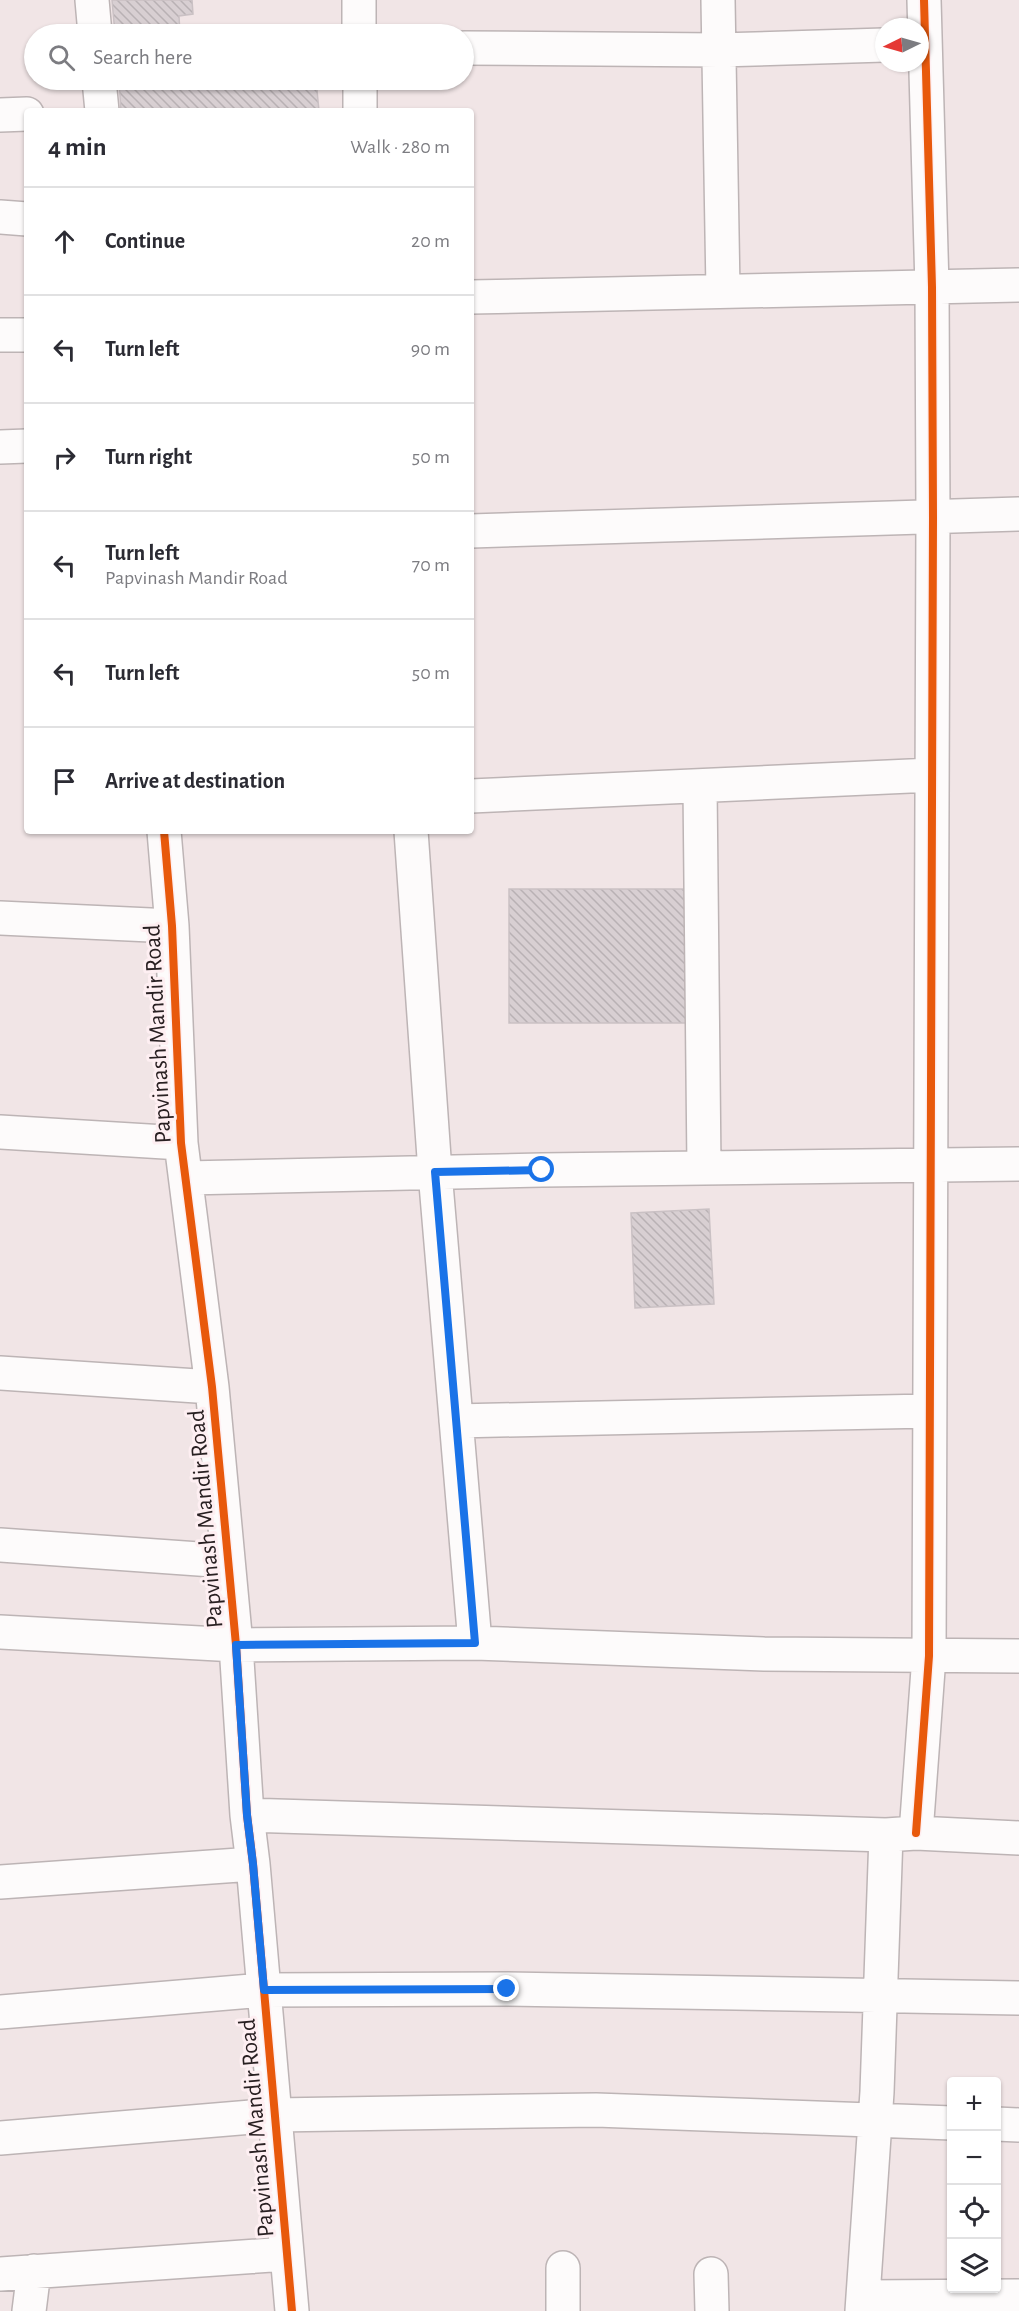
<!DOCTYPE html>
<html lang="en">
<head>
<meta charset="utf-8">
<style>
  :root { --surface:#fff; --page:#f7f7f7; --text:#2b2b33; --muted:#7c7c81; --line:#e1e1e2 }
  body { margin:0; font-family:"Alegreya Sans",sans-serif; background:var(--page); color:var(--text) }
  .controls { position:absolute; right:18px; bottom:18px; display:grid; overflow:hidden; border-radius:6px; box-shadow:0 2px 4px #0004 }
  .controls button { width:54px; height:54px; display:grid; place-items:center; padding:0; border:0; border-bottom:2px solid var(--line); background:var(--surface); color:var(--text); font:30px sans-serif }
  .compass { position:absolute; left:875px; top:18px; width:54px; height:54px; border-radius:50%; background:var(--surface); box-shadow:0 2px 4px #0004; rotate:265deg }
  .stop { position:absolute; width:18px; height:18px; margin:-14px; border:4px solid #1a73e8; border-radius:50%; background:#fff }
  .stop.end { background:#1a73e8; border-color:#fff; box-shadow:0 2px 6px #0008 }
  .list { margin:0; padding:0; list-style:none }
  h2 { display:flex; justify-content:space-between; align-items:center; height:78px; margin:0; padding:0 24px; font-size:26px }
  h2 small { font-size:20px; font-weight:400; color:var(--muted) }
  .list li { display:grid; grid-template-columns:39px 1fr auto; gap:18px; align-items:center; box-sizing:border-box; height:108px; padding:0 24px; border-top:2px solid var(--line) }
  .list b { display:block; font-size:22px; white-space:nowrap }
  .list p { margin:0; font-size:20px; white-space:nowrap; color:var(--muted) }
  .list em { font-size:20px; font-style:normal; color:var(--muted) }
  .icon { flex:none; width:33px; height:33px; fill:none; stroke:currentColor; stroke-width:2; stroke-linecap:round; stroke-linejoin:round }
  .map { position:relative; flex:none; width:1019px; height:2311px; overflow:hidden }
  .search { position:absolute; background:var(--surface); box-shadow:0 2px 4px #0004; left:24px; top:24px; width:450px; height:66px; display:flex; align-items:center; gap:15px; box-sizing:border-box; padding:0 21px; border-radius:33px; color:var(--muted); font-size:22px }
  .panel { position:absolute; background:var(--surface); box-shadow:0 2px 4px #0004; left:24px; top:108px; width:450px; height:726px; border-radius:6px }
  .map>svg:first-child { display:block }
  .building { fill:url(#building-back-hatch); stroke:#cac1c4; stroke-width:1.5 }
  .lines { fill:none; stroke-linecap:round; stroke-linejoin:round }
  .minor-casing { stroke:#bdb4b5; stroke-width:36 }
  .minor { stroke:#fdfbfb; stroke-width:33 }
  .cycleway-casing { stroke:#feeff2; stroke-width:11 }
  .cycleway { stroke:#e8590c; stroke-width:8 }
  .route { stroke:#1a73e8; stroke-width:8 }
  .labels { text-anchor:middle; stroke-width:6; stroke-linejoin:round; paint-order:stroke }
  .street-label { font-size:24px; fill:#292022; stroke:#feeff2 }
</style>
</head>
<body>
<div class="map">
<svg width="1019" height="2311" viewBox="0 0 1019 2311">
  <defs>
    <pattern id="building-back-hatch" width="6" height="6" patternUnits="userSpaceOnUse" patternTransform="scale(1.5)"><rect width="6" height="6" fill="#d8cfd2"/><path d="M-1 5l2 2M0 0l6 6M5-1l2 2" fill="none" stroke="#b9b1b4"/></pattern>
  </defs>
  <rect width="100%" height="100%" fill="#f1e5e6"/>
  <path class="building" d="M112,0h80l1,14 -14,2 1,18h-65z
    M119,80h197l3,31h-198z
    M509,889h179v134h-179z
    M709,1209l5,95 -79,4 -4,-95z"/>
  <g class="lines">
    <defs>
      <path id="minor" d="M92,0l3,34
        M359,0v34
        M718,0l5,291
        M464,48l255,2 165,-5
        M99,80l3,31
        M360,80v31
        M0,115l27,-1
        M0,217l27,2
        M471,297l548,-12
        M0,335h27
        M0,447l27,-1
        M471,531l548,-17
        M700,786l4,382
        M471,796l461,-21
        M164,831l8,95 9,217 31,244 24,258 11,170 6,49 39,447
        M411,831l24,341 40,471
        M0,918l172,8
        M0,1132l181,11
        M186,1178l356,-8 477,-6
        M0,1373l212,14
        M456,1421l473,-10
        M0,1545l227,16
        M0,1632l236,13 239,-2 289,11 255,2
        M247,1815l639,20 30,-2 103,5
        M916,1833l13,-177 4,-1139 -1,-230 -8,-287
        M0,1882l253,-18
        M0,2012l264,-22 243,-1 512,9
        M996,2124l23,1
        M0,2138l275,-23 321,-5 356,13
        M0,2274l287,-20
        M711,2274l1,37
        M863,2297l156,-1
        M29,2311l5,-40
        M563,2311v-43
        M862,2311l15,-219 9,-257"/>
    </defs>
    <use href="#minor" class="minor-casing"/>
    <use href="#minor" class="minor"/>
    <defs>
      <path id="cycleway" d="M164,831l8,95 9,217 31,244 24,258 11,170 6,49 39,447
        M916,1833l13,-177 4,-1139 -1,-230 -8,-287"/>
    </defs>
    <use href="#cycleway" class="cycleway-casing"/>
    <use href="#cycleway" class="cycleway"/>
  </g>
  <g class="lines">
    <path class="route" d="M507,1989l-243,1 -11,-126 -6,-49 -11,-170 239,-2 -40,-471 107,-2"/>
  </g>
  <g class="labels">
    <g class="street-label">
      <text transform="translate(157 1034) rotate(-93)" y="8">Papvinash Mandir Road</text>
      <text transform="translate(205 1519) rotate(-95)" y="8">Papvinash Mandir Road</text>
      <text transform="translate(256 2128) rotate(-95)" y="8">Papvinash Mandir Road</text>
    </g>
  </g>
</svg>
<div class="controls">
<button>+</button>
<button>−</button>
<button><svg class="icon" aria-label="locate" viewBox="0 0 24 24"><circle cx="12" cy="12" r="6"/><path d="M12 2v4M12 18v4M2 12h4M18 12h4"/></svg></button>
<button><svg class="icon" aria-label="layers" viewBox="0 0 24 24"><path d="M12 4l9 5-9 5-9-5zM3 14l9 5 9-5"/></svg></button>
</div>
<svg class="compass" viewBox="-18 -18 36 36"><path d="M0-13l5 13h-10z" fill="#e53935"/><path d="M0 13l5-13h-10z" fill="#7c7c81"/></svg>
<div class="stop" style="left:542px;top:1170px"></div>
<div class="stop end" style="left:507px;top:1989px"></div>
<div class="search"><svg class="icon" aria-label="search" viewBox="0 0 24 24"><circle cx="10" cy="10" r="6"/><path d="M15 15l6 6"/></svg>Search here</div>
<section class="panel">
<h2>4 min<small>Walk · 280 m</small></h2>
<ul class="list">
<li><svg class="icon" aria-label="ahead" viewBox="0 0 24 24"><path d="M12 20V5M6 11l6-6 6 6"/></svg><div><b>Continue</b></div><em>20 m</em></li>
<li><svg class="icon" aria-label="left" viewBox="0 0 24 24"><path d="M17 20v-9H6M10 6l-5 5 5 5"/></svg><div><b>Turn left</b></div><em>90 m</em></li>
<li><svg class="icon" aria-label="right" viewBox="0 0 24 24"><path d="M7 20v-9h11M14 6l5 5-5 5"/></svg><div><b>Turn right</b></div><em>50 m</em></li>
<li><svg class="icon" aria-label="left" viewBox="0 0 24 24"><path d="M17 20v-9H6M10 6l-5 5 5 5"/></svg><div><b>Turn left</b><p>Papvinash Mandir Road</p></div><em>70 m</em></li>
<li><svg class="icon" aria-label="left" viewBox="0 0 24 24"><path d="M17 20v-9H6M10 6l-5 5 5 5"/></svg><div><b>Turn left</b></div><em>50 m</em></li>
<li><svg class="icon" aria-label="arrive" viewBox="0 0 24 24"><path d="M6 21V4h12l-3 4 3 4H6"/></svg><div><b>Arrive at destination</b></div></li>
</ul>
</section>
</div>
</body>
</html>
